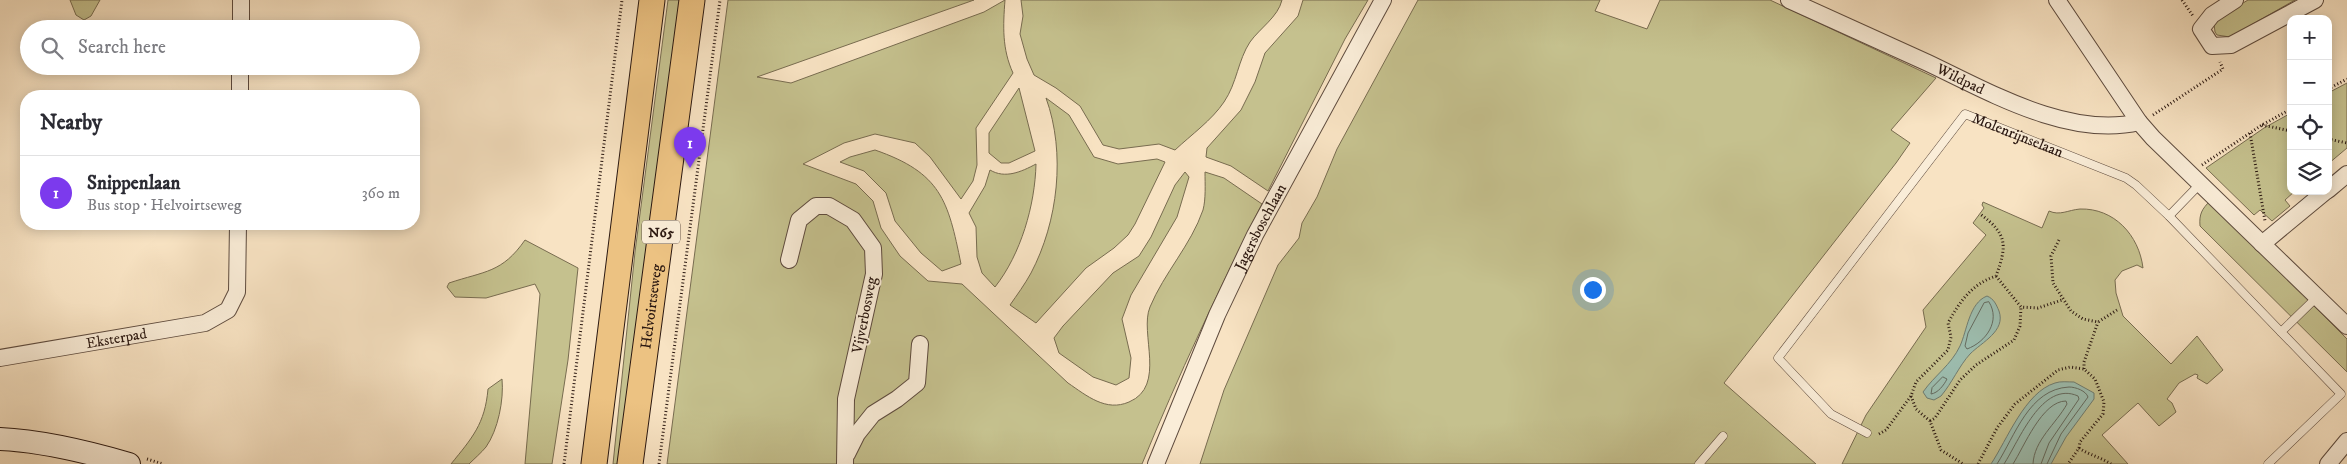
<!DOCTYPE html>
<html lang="en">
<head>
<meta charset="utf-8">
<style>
  :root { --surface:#fff; --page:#f7f7f7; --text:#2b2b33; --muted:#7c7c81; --line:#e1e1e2; --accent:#7c3aed }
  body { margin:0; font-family:"IM FELL DW Pica",serif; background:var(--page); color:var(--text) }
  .controls { position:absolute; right:15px; top:15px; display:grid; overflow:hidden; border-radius:10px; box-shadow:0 2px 12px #0003 }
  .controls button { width:45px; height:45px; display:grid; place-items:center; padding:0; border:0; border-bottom:1px solid var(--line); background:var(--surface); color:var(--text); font:25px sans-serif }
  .you { position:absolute; left:1592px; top:289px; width:18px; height:18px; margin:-12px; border:4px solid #fff; border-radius:50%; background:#1a73e8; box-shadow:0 0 0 8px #1a73e833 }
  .badge { display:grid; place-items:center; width:32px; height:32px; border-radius:50%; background:var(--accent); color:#fff; font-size:16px; font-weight:700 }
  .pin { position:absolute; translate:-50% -41px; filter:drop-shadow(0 1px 2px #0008) }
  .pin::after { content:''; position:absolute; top:26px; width:18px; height:15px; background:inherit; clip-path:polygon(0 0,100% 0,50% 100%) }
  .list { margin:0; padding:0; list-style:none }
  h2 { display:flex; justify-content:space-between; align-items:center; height:65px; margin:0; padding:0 20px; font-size:21px }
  h2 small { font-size:16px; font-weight:400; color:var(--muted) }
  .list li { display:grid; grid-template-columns:32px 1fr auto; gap:15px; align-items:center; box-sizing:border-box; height:75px; padding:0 20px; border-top:1px solid var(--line) }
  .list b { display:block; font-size:19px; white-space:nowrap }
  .list p { margin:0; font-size:16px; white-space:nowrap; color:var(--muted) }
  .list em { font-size:16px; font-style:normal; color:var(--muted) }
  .icon { flex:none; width:28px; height:28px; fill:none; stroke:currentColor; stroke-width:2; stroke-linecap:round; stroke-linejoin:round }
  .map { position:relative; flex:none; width:2347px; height:464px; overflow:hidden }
  .search { position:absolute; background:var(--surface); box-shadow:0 2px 12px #0003; left:20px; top:20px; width:400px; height:55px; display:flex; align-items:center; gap:12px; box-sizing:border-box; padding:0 18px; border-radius:28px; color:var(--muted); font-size:19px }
  .panel { position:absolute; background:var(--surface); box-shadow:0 2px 12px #0003; left:20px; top:90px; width:400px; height:140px; border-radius:20px }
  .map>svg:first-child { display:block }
  .green { fill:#c5c18e; stroke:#786c50 }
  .water { fill:#9dbeb0; stroke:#6f7c70 }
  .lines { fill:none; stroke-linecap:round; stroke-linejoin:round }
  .shore { stroke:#646b60; stroke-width:1 }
  .service-casing { stroke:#5e4b3e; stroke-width:9 }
  .minor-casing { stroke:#5e4b3e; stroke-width:18 }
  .secondary-casing { stroke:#2b1811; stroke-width:24 }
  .primary-casing { stroke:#2b1811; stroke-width:27 }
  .path { stroke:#2b1811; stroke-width:3; stroke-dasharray:1 2.5; stroke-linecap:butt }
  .service { stroke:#faedd8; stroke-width:8 }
  .minor { stroke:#faedd8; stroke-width:16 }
  .secondary { stroke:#faedd8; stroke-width:22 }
  .primary { stroke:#ecc282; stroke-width:25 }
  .labels { text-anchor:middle; stroke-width:4; stroke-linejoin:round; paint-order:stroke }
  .shield { fill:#faedd8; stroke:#69584d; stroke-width:1 }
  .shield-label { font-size:14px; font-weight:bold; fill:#2b1811 }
  .street-label { font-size:15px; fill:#2b1811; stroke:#faedd8 }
</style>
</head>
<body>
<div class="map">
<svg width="2347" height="464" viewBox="0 0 2347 464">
  <rect width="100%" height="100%" fill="#f8e3c3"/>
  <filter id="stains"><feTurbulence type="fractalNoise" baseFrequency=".004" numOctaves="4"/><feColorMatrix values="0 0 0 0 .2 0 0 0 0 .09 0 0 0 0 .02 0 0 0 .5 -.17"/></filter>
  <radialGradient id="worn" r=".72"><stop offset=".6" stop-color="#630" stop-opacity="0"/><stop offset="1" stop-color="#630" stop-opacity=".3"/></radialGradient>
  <path class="green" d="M70,0h30l-9,16 -7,4 -8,-5z
    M668,0h12l-59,464h-8l22,-212z
    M728,0h246l-217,77 34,6 193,-71 21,-12c-2,26 -3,49 8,73l-37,55 1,37 -4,16 -12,18 -31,-42 -15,-14 -40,-9 -31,9 -41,21 53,20 17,17 8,27 19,28 28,25 34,3 106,99c19,13 38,29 61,19 38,-16 10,-69 21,-95 14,-34 41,-62 53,-97 3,-11 2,-26 2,-38l19,6 38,26c-43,85 -84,172 -120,260h-475z
    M1021,0h261c-4,17 -22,28 -32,42 -12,18 -13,41 -26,60 -12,18 -33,33 -49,48l-16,-6 -40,5 -16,-4 -23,-39 -24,-18 -22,-13 -7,-16 -7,-25 3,-18z
    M1303,0h65l-23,39 -77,152 -37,-25 -25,-9 1,-9 34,-38 14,-28 10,-29 33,-37z
    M1418,0h182l-5,11 52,18 13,-29h110l166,78 -45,52 19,13 -14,20 -172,220 92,81h-616l24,-74 54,-125 21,-27 3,-15 15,-26 20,-48z
    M2248,0h47l-65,37 -13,-2 -2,-3 -1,-8 6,-7z
    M2347,83v65l-19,16v-71z
    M1019,88l16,63 -26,12h-8l-12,-10v-20z
    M1046,98l23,17 25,42 24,7 39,-5 8,3 -30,62 -7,11 -14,13 -28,20 -50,55 -26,-18c7,-10 15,-21 21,-32 27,-51 35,-120 15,-175z
    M2291,113v78h4l-10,9 5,6 -18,15 -12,-11 -6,5 -48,-47 58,-40z
    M875,150c66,23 73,50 86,114l-19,7 -21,-18 -26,-32 -9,-28 -22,-22 -24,-9 10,-5z
    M1036,164c-1,41 -15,90 -41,123l-13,-14 -5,-16 -1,-30 -7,-14 16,-27 5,-16c15,9 31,2 46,-6z
    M1185,172l4,5 -12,40 -46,78 -9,24 9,39 -2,20 -13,7 -23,-8 -34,-24 -5,-15 9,-12 50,-53 26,-17 12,-19 24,-52z
    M2210,201l137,138v33l-147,-146c-1,-12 2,-17 10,-25z
    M1983,202l59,26 7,-17c11,5 19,-1 31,-2 34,-1 59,26 63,59l-6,-3 -15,6 -7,9 1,13 7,23 48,48 26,-28 26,34 -16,14 -10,-6 1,-3 -3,-1 -16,9 -12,16 5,4 4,9 -17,14 -21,-23 -36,32 26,29h-286l24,-49 60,-88 -3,-17 63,-75 -13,-12 11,-15 -2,-3z
    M525,240l53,28 -10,92 -16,104h-27l15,-170 -5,-10 -49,14 -31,-1 -8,-10 2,-4c36,-12 53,-10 76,-43z
    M502,379c2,21 -4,51 -16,68 -5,6 -12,12 -17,17h-18c21,-26 34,-40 37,-75z"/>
  <path class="water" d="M1987,296c7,3 9,8 12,15 7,20 -17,31 -29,43 -11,12 -18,29 -29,42l-7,4 -7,-2 -4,-6c12,-17 28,-27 37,-46 7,-15 9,-43 27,-50z
    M2074,382l20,11v6l-28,38 -15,27h-60c16,-24 34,-72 64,-81 5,-2 13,-1 19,-1z"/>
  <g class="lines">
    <path class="shore" d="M1989,302c12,19 -3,40 -22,47l-2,-3 3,-13 16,-30z
      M1943,377l4,2c-3,6 -9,14 -16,15l1,-6z
      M1997,464c18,-28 32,-75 72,-77 7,0 17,4 19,10l-27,37 -14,30
      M2004,464c15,-23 38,-84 74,-68l1,3 -30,44 -8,21
      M2013,464c11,-17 29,-63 53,-63l1,3c-11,20 -33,36 -34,60"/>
    <defs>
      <g id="service">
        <path d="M2169,216l31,-32"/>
        <path d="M2281,332l36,-35"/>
        <path id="s1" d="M1867,433l-36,-19 -53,-56 187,-244 161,64 10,7 33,31 172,178 -73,70"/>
        <path d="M1699,464l24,-28"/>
      </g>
      <g id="minor">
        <path id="s2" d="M1789,0c46,21 93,42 139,63 61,29 142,76 211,59"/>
        <path d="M2057,0l82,122 14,16 194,188"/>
        <path d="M2235,0l-23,15 -11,14 11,17 19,-1 84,-45"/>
        <path d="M241,29v-29"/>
        <path d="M240,96v-30"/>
        <path d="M2328,190l19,-16"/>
        <path d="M2262,244l64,-53"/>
        <path d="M789,260l10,-40 17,-14h13l24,14 20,28 1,26 -28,125 -1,65"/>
        <path id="s3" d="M0,358l205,-35 23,-13 9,-18 1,-68"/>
        <path d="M847,454l10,-20 16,-20 24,-15 20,-16 3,-39"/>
        <path id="s4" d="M1156,464l61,-149 38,-80 128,-235"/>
        <path d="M2328,464l19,-23"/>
      </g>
      <path id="secondary" d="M0,439c43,2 88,13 129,25"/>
      <g id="primary">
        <path d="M594,464l58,-464"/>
        <path id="s5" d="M630,464l62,-464"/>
      </g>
    </defs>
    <use href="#service" class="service-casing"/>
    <use href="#minor" class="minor-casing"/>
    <use href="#secondary" class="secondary-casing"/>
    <use href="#primary" class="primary-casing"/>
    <path class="path" d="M2182,0l11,16
      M2328,89l19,-10
      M2153,115l70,-46 -3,-7
      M2262,125l29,6
      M2250,133l15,88
      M2328,139l19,4
      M2202,165l60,-40 29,-16
      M2059,240l-8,16 2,27 18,28 12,8 15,3 19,-12
      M1996,276l25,31 17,1 24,-8
      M2084,369v-7l14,-40
      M1911,396l5,13 14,12 11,29 22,14
      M1930,421l5,-3 25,-38 16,-15 38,-25 6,-14 1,-19
      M1879,434l7,-4 25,-34 5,-14 32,-32 3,-13 -3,-14c12,-22 24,-39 48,-47 11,-30 12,-42 -16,-62
      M2079,448c10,7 21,9 32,16
      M147,459l16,5
      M564,464l58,-464
      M659,464l61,-464
      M1978,464l19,-36 18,-24 43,-34 12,-3 14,2 11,10 9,23 -1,12 -23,28 -1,6 -11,16"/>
    <use href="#service" class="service"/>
    <use href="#minor" class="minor"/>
    <use href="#secondary" class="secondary"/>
    <use href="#primary" class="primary"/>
  </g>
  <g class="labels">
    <rect class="shield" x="642" y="220.5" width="38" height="23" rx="4"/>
    <g class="shield-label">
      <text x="661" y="237">N65</text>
    </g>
    <g class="street-label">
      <text dy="5" stroke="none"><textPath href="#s2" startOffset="189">Wildpad</textPath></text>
      <text dy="5" stroke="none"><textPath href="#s1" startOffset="482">Molenrijnselaan</textPath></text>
      <text dy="5" stroke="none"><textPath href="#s4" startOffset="259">Jagersboschlaan</textPath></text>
      <text dy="5" stroke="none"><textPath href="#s5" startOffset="159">Helvoirtseweg</textPath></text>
      <text transform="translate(864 315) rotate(-79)" y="5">Vijverbosweg</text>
      <text dy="5" stroke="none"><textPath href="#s3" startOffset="118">Eksterpad</textPath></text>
    </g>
  </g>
  <rect width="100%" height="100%" filter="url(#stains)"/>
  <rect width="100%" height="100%" fill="url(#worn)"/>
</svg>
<div class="controls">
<button>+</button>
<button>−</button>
<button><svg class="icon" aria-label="locate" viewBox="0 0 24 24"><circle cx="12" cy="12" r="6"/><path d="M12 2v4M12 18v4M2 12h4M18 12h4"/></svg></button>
<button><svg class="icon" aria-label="layers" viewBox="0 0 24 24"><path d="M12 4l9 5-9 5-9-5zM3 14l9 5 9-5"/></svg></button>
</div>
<div class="you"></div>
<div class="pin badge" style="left:690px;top:168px">1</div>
<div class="search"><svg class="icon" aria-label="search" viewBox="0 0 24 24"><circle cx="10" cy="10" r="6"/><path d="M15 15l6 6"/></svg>Search here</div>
<section class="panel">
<h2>Nearby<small></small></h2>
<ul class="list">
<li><span class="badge">1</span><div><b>Snippenlaan</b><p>Bus stop · Helvoirtseweg</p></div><em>360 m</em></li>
</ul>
</section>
</div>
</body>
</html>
